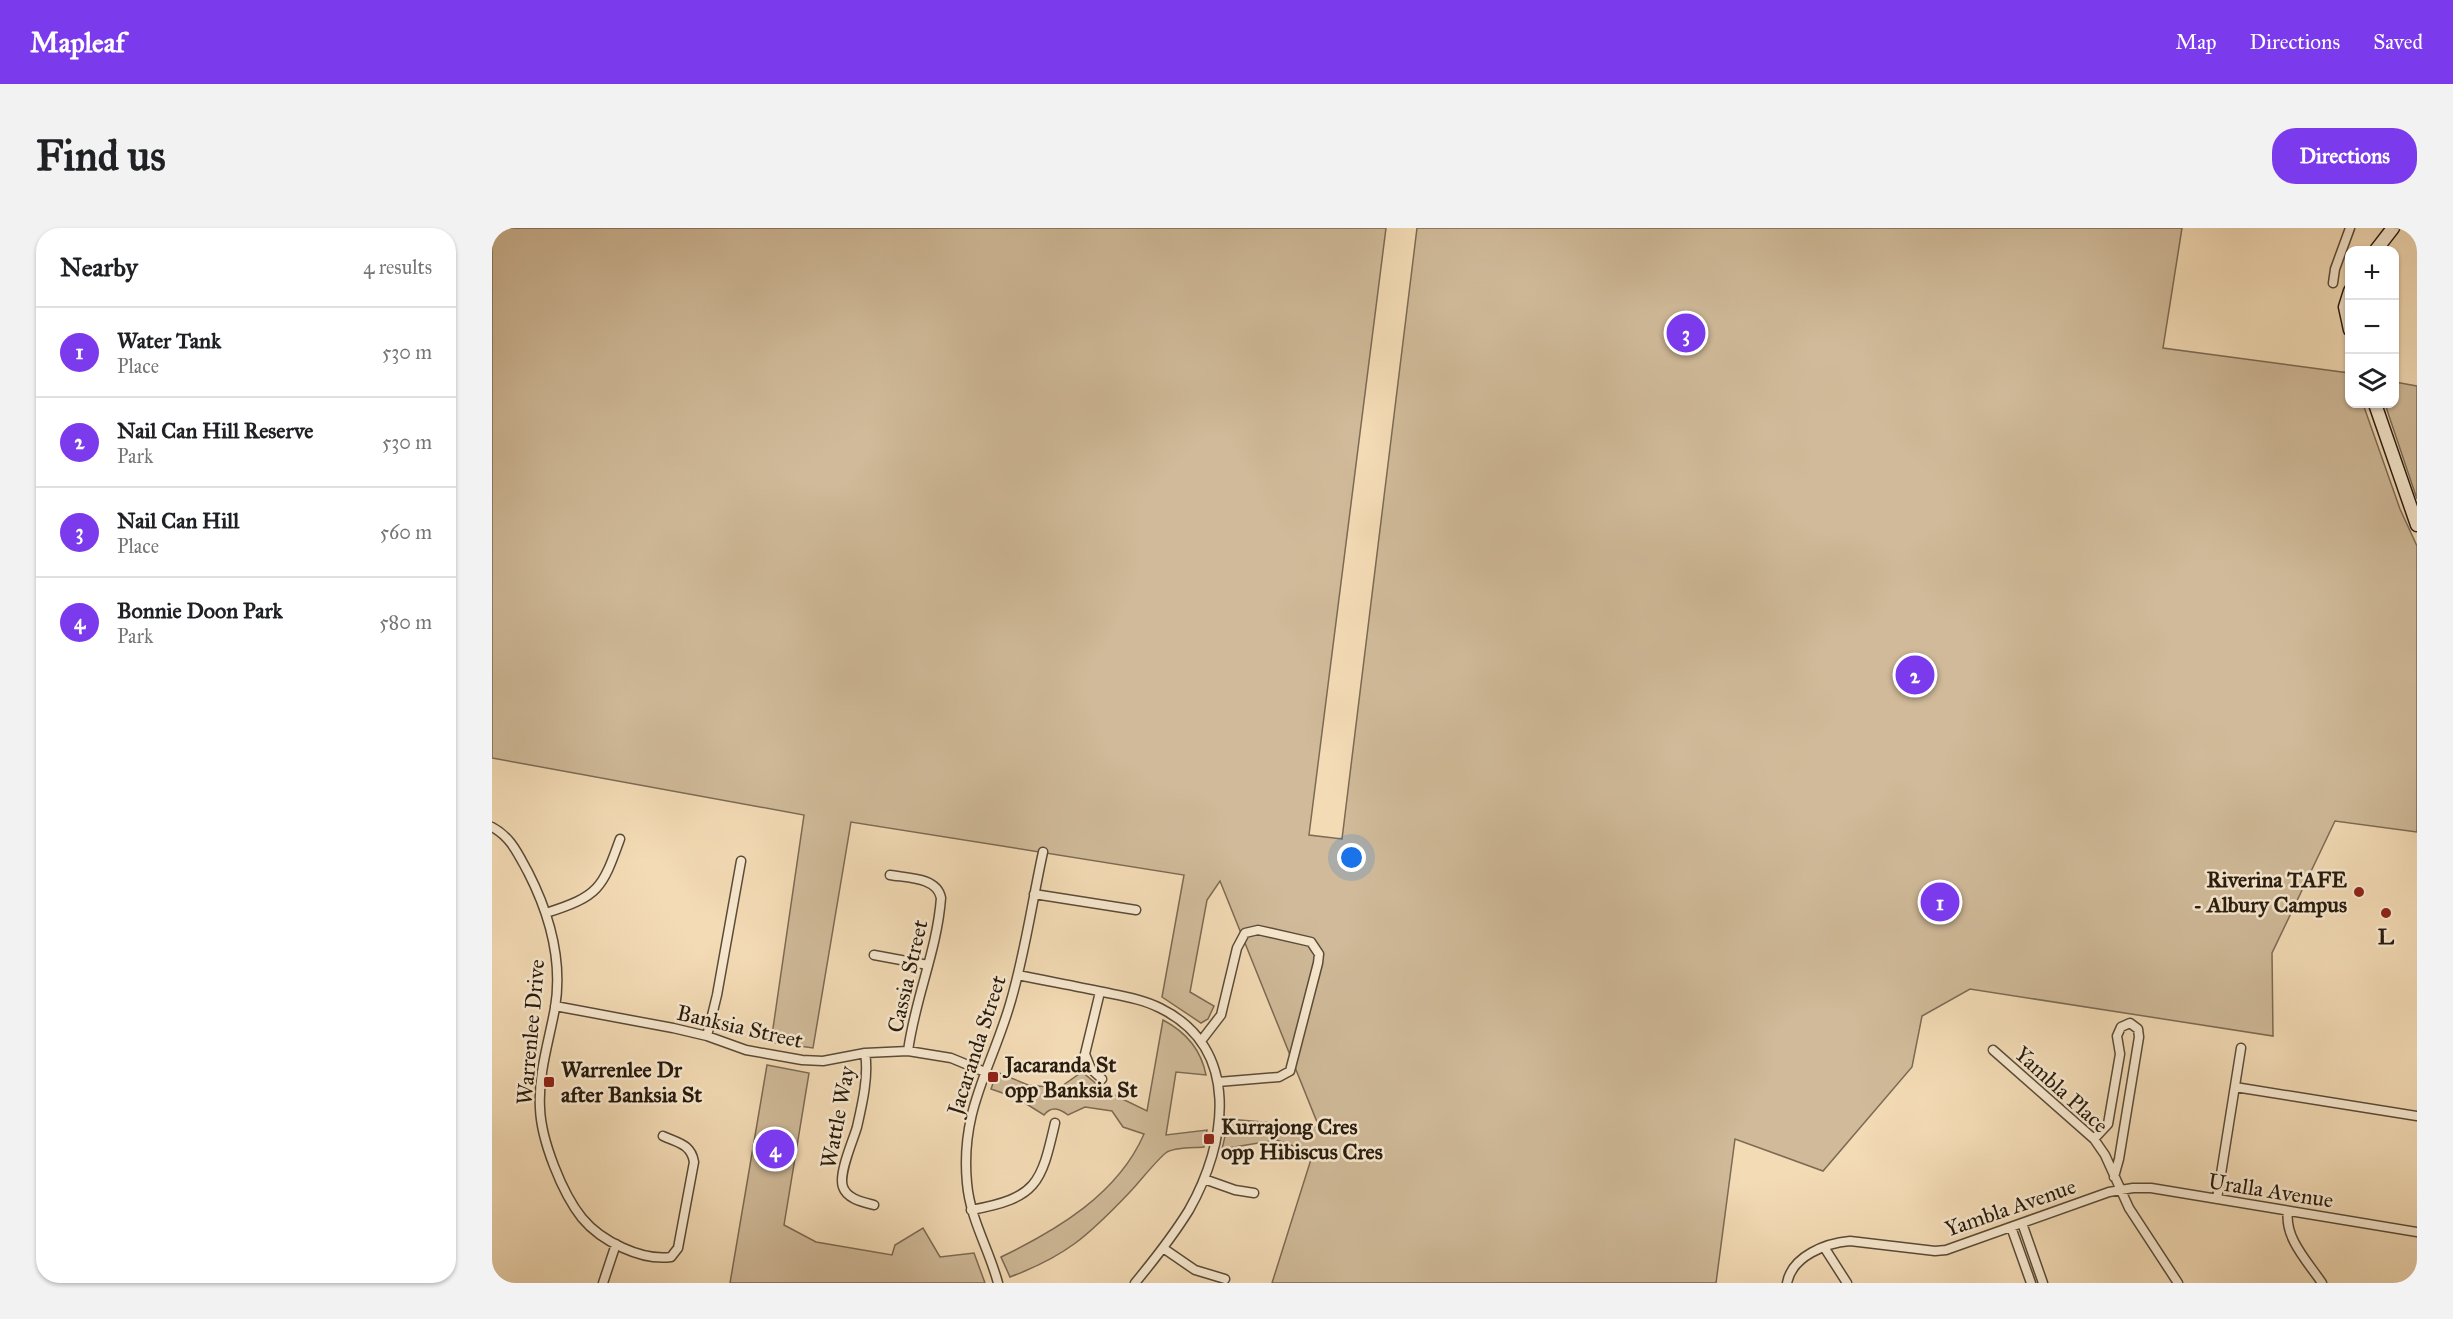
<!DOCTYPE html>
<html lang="en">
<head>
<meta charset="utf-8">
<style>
  :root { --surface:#fff; --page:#f2f2f2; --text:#202124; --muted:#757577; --line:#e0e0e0; --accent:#7c3aed }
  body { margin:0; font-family:"IM FELL Great Primer",serif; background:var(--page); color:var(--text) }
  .controls { position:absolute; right:18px; top:18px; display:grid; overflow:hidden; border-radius:12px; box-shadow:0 2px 4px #0004 }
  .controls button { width:54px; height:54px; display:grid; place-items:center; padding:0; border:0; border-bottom:2px solid var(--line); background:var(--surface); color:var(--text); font:30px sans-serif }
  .you { position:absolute; left:860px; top:630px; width:21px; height:21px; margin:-15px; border:4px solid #fff; border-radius:50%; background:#1a73e8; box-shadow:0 0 0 9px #1a73e833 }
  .badge { display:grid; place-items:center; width:39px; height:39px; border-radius:50%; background:var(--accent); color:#fff; font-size:20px; font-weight:700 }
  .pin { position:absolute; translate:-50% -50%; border:3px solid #fff; box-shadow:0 2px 6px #0006 }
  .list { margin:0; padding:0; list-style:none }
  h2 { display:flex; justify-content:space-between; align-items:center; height:78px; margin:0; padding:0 24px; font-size:26px }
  h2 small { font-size:20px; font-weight:400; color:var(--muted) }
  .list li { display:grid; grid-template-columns:39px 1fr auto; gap:18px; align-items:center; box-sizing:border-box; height:90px; padding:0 24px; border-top:2px solid var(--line) }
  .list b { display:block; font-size:22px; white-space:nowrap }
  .list p { margin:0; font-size:20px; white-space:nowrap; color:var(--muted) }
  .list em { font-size:20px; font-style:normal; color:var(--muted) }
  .icon { flex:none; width:33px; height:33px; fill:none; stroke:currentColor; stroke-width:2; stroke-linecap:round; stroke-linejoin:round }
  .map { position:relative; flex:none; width:1925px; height:1055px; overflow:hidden; border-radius:24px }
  header { display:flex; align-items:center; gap:36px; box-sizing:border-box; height:84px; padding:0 30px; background:var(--accent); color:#fff }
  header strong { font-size:28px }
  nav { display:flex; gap:33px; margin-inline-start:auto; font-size:21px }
  .intro { display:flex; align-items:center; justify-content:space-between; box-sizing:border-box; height:144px; padding:0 36px }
  h1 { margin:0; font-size:42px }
  .button { padding:15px 27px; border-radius:24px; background:var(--accent); color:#fff; font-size:21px; font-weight:700 }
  main { display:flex; gap:36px; padding:0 36px }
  aside { flex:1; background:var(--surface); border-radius:24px; box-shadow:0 2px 4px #0004 }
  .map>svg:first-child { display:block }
  .green { fill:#d0ba99; stroke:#7c6a54; stroke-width:1.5 }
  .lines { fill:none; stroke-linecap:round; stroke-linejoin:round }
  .street-casing { stroke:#5a4b38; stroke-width:11 }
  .secondary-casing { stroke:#271b0e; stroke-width:15 }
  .street { stroke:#f7e8cf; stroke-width:8 }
  .secondary { stroke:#f7e8cf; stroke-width:12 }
  .poi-dot { fill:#8f2418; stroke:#f7e8cf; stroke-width:2 }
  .labels { text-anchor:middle; stroke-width:5; stroke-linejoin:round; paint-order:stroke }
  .poi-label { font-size:22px; font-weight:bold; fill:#271b0e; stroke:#f7e8cf; text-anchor:start }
  .street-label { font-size:22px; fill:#271b0e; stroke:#f7e8cf }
</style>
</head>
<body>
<header>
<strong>Mapleaf</strong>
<nav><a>Map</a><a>Directions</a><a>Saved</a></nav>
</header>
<div class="intro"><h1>Find us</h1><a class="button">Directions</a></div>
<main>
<aside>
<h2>Nearby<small>4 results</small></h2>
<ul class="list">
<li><span class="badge">1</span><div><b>Water Tank</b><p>Place</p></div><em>530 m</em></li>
<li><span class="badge">2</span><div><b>Nail Can Hill Reserve</b><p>Park</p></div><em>530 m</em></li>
<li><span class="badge">3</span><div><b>Nail Can Hill</b><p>Place</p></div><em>560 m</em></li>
<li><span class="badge">4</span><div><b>Bonnie Doon Park</b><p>Park</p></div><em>580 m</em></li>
</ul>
</aside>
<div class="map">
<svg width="1925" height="1055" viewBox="0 0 1925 1055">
  <rect width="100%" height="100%" fill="#f3dbb5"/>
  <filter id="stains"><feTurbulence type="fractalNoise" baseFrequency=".00333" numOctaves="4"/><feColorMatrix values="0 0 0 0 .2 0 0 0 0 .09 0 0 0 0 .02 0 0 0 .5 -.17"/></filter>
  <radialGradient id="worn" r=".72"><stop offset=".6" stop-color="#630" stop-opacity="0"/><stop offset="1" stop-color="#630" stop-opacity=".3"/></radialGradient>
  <path class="green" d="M0,0h894l-77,607 33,4 75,-611h765l-19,120 186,25 1,31h13l37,105 17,37v286l-82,-11 -63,132 1,83 -303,-47 -48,27 -10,51 -89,104 -88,-32 -19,144h-444l41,-130 -36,-13 -55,9 7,-30 90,8 -99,-246 -13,19 -17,92 24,14 -6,13 -7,4 -39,-26 22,-122 -333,-53 -38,226 -42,-6 33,-227 -312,-57z
    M1903,154l22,4v113l-32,-95h9z
    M671,792c23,12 38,29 43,55l-30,-3 -10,63 41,-5 -3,17c-10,1 -28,0 -37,5 -9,6 -29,32 -38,41 -41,43 -63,63 -119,84l-9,-20c56,-27 117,-63 143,-123l-21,-7 -11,-16 -27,-4 -17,8c-9,-7 -17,-9 -24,0l-27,-17 -26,-9 6,-17 31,13 31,3 23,-16 22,18 43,21z
    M275,837l42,8 -25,152 32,17 76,13 3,-10 28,-17 17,29 34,-4 11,30h-255z"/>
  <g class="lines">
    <defs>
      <path id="street" d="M1841,55l2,-14 15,-41
        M0,599c19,10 26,27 36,45 22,43 35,88 27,136 -6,33 -17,66 -15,100 1,32 22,85 42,110 19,23 59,43 89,39l7,-9 16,-86c-3,-18 -16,-19 -31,-26
        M398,647c17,3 47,2 51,23 -4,53 -26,100 -33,153
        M542,666l102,16
        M54,685c53,-17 56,-24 74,-74
        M382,727l54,10
        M526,747c29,6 57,11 85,17 19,4 39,7 57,16 82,40 67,135 29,202 -16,26 -35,50 -54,73
        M608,764l-15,62 6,15 11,10
        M63,778l118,22 34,8 39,14 56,10 21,1 42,-8 43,-2 43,7 34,14
        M215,808l10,-41 24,-134
        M709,813l20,-26 16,-67 8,-15 13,-3 53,12 8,12 -1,9 -28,108 -11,6 -61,5
        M1501,822l101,89 11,16 24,53 49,75
        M373,825c4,23 -3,52 -8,74 -4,14 -19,47 -14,60 4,12 20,15 31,18
        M1743,859l182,29
        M1602,911l14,-15 12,-70 -3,-18 4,-9 9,-4 8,6 1,8 -20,122 -5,18
        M712,951l31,11 19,3
        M1725,971l24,-151
        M479,982c66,-12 70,-26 84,-87
        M1796,983c-4,27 20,51 34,72
        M1530,995l21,60
        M1519,999l20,56
        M1332,1019l23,36
        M671,1020l32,22 30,9
        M111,1055l13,-39
        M506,1055c-9,-34 -28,-64 -31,-100 -7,-72 24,-114 43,-179 15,-50 22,-102 33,-152
        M1295,1055c5,-27 39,-40 63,-42l85,10 11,-1 163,-58 24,-4h18l266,44"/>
      <path id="secondary" d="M1884,22l17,-22
        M1858,63l-5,16 5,23
        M1883,176l42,121"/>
    </defs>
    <use href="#street" class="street-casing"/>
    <use href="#secondary" class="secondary-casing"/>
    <use href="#street" class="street"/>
    <use href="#secondary" class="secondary"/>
  </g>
  <g class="poi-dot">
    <circle cx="1867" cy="664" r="6"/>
    <circle cx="1894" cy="685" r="6"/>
    <rect x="495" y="843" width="12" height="12" rx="3"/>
    <rect x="51" y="848" width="12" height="12" rx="3"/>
    <rect x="711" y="905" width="12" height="12" rx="3"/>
  </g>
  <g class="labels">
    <g class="poi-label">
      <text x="1855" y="659" text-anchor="end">Riverina TAFE<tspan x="1855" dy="25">- Albury Campus</tspan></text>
      <text x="1894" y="716" text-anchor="middle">L</text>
      <text x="513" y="844">Jacaranda St<tspan x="513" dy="25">opp Banksia St</tspan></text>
      <text x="69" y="849">Warrenlee Dr<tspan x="69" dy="25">after Banksia St</tspan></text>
      <text x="729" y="906">Kurrajong Cres<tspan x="729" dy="25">opp Hibiscus Cres</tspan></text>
    </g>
    <g class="street-label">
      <text transform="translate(415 748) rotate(-77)" y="8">Cassia Street</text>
      <text transform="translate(248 798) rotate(13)" y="8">Banksia Street</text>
      <text transform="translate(38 804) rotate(-85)" y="8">Warrenlee Drive</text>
      <text transform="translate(484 817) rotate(-72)" y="8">Jacaranda Street</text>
      <text transform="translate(1570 861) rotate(42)" y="8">Yambla Place</text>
      <text transform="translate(345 889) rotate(-79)" y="8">Wattle Way</text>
      <text transform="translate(1779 962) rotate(9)" y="8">Uralla Avenue</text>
      <text transform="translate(1518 979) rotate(-19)" y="8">Yambla Avenue</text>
    </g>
  </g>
  <rect width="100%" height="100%" filter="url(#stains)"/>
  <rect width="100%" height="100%" fill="url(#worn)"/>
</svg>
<div class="controls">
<button>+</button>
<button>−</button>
<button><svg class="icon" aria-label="layers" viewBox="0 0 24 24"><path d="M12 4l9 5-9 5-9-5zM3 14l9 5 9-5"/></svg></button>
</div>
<div class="you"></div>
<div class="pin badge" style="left:1448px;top:674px">1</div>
<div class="pin badge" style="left:1423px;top:447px">2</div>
<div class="pin badge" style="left:1194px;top:105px">3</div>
<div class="pin badge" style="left:283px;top:921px">4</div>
</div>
</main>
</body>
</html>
